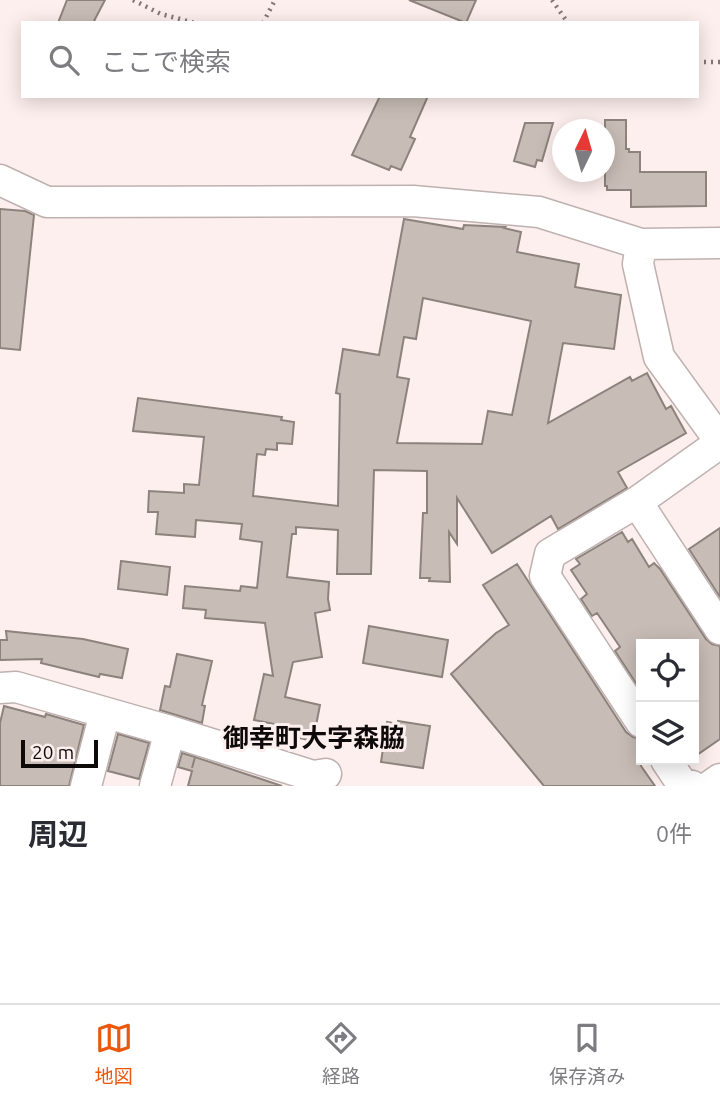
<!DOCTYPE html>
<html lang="ja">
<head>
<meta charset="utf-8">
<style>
  :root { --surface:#fff; --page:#f2f2f3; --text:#2b2b33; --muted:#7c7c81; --line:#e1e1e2; --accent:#ea580c }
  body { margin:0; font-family:Ubuntu,"Noto Sans JP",sans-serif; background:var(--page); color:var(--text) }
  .controls { position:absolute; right:21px; bottom:21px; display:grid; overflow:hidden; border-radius:0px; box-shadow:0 4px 18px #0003 }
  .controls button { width:63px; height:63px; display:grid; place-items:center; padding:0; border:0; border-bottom:2px solid var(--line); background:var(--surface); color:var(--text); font:35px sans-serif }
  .compass { position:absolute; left:552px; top:119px; width:63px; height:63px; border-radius:50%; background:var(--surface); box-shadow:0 4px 18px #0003; rotate:5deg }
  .scale { position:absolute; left:21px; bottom:18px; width:77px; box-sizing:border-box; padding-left:7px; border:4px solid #0f0a0a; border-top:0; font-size:19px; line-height:24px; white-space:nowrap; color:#0f0a0a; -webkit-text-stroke:5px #fdefed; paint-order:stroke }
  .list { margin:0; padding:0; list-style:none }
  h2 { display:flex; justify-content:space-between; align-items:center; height:91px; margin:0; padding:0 28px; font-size:30px }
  h2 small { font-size:23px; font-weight:400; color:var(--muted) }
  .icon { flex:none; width:38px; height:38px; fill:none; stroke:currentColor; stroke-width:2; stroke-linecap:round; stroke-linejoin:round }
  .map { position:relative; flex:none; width:720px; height:786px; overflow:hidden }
  .search { position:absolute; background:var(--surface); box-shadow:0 4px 18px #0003; left:21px; right:21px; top:21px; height:77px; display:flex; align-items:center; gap:18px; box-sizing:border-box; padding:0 24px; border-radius:0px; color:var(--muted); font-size:26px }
  .sheet { height:217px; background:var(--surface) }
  nav { display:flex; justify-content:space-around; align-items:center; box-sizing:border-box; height:98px; border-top:2px solid var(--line); background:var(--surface); font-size:19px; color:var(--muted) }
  nav a { display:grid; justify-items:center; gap:4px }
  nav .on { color:var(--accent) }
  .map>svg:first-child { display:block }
  .building { fill:#c8bdb6; stroke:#8c837c; stroke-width:2; fill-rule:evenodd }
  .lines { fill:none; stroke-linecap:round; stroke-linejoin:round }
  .minor-casing { stroke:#bfb1b0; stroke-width:33 }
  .path { stroke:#807776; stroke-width:4.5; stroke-dasharray:2 5; stroke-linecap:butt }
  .minor { stroke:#fff; stroke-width:30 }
  .labels { text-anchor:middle; stroke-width:6; stroke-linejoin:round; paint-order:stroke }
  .quarter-label { font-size:26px; font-weight:bold; fill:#0f0a0a; stroke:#fdefed }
</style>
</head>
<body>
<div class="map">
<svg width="720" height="786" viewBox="0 0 720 786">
  <rect width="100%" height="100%" fill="#fdefed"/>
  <path class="building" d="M67,0h38l-12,23h-35z
    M409,0h67l-10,23z
    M380,96h48l-18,41 5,2 -14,31 -10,-4 -2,4 -37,-15z
    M605,120h21v29h3v3h11v20h66v34l-75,1v-17h-24v-4h-2z
    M525,123h28l-11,38 -5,-1 -2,7 -21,-6z
    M0,209l25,2 9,4 -14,135 -20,-2z
    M404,219l59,10 1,-4 41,2 -1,1 17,4 -4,20 62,12 -4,23 46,8 -7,54 -51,-6 -15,80 82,-46 2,4 15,-8 19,36 5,-3 15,27 -68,39 9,16 -69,41 -7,-13 -59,37 -35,-55v46l-8,-12 1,50 -21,-1 1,-3h-10l3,-65h4v-42l-53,-1 -3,104h-34l1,-44 -42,-3v7h-4l-5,43 42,5 -1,17 2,11 -15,3 7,44 -29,5 -8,35 35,8 -7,36 -31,-7 2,-8 -30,-6 10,-46 9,2 -8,-53 -60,-5 1,-8 -23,-2 2,-22 55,5 1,-5 16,2 5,-46 -22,-3 2,-15 -46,-4 -1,17 -39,-3 2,-22h-10l1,-21 35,2v-9l15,1 5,-48 -71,-6 5,-33 144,19 -1,3 13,2 -2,22 -15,-1v7l-11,-1 -1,6 -8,-1 -4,42 85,10 2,-112 -4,-1 7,-44 36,6zM423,298l108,23 -19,94 -24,-4 -6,33 -85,-1 12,-64 -12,-2 7,-40 12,2z
    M720,528v69l-31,-48z
    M622,532l6,10 4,-3 17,28 5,-4 6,6 46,70 6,5 8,2v93l-26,18v-113h-53v47l-26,-40 5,-4 -23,-34 -5,3 -11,-17 6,-5 -16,-24 9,-6 -4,-5z
    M121,561l49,6 -3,28 -49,-6z
    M517,564l109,168 7,5 8,2v27l14,20h-111l-93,-112 45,-41 13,-8 -26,-40z
    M369,626l79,14 -6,37 -79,-14z
    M6,631l77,8 45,10 -6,29 -22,-4 -1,3 -58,-14 1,-4 -42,1v-20h7z
    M177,654l35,7 -10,44 3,1 -3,17 -42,-13 5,-24 5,1z
    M4,706l41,11 1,-3 38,11 -15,61h-69v-63z
    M398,721l32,5 -7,42 -42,-6 6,-40 11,2z
    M118,734l31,9 -10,36 -31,-8z
    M182,753l13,4 -3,11 3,-11 87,29h-94l4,-15 -14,-4z"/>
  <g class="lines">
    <defs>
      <path id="minor" d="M0,180l47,22 366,-1 126,11 102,32 79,-1
        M641,244l-3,20 21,93 61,84
        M637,502l83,127
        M0,688l16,-1 154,44 143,45 13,-2
        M641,722l-96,-146 5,-22 87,-52 83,-59
        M666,760l16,24 10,2
        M86,786l19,-73
        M155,786l15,-55
        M710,786l10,-7"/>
    </defs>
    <use href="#minor" class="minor-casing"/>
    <path class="path" d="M133,0l28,14 34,9
      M552,0l16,23
      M263,23l12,-23
      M697,62h23"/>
    <use href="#minor" class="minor"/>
  </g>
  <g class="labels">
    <g class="quarter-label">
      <text x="314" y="747">御幸町大字森脇</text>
    </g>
  </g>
</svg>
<div class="controls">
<button><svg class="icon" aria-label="locate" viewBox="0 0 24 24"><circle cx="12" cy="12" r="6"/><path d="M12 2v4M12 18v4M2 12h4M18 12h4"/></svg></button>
<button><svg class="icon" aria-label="layers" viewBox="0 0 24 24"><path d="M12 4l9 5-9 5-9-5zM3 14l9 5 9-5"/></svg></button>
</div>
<svg class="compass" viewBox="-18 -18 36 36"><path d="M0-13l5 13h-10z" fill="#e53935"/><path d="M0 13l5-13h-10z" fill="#7c7c81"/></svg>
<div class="scale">20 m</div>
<div class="search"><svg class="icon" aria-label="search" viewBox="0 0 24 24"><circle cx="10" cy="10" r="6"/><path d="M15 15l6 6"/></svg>ここで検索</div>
</div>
<section class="sheet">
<h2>周辺<small>0件</small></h2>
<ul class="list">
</ul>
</section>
<nav>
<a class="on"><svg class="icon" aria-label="map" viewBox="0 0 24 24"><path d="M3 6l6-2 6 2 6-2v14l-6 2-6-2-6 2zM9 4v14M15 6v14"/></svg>地図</a>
<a><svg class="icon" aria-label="directions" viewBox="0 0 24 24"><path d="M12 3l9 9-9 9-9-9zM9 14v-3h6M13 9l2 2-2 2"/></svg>経路</a>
<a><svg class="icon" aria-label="saved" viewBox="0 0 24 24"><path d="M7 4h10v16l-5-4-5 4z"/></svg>保存済み</a>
</nav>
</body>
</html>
